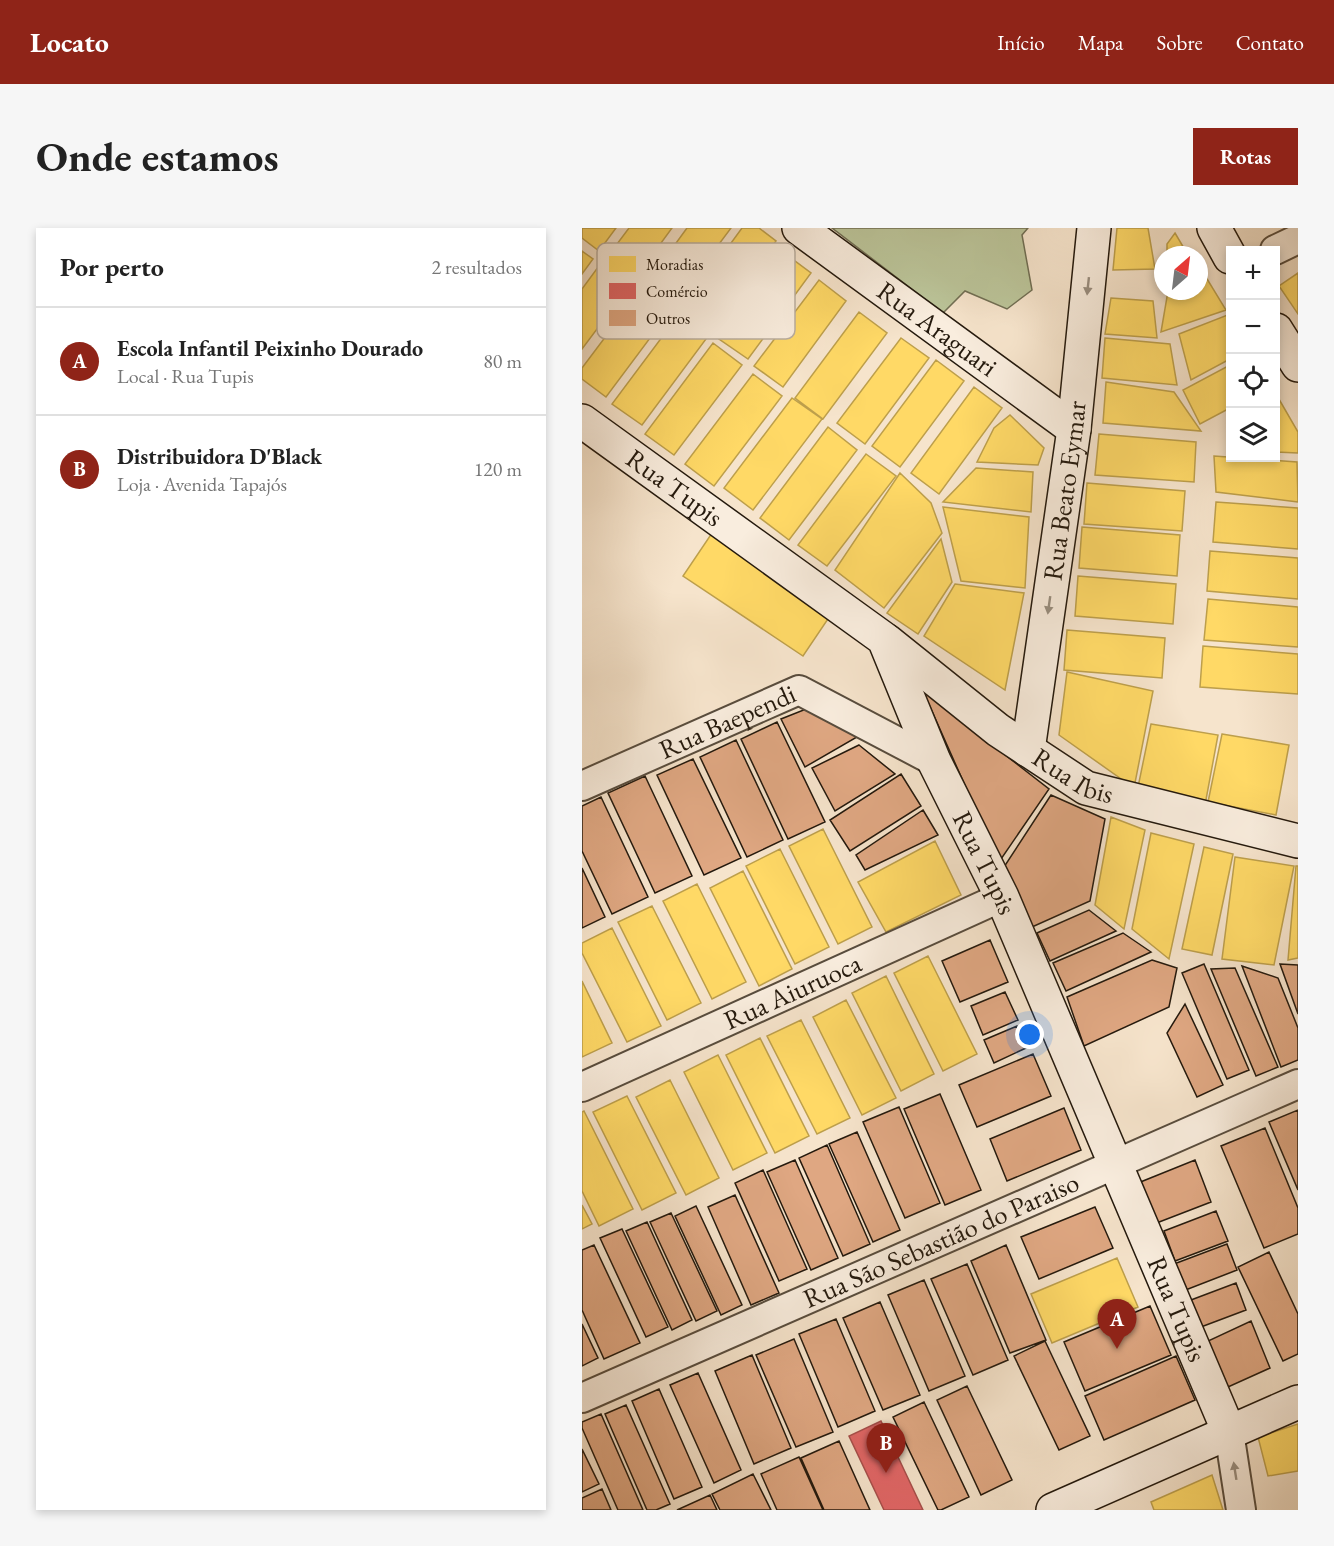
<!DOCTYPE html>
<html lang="pt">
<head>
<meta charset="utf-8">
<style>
  :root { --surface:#fff; --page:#f6f6f6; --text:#222; --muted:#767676; --line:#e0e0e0; --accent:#8f2418 }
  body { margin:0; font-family:"EB Garamond",serif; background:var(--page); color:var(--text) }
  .controls { position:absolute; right:18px; top:18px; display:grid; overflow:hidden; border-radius:0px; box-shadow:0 3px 9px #0003 }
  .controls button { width:54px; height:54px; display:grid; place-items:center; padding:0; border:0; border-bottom:2px solid var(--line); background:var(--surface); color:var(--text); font:30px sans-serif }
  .compass { position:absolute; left:572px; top:18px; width:54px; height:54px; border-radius:50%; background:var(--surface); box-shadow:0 3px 9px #0003; rotate:28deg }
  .you { position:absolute; left:448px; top:807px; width:21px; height:21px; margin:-15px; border:4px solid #fff; border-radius:50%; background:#1a73e8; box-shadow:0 0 0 9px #1a73e833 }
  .badge { display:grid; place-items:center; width:39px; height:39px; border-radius:50%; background:var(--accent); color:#fff; font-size:20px; font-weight:700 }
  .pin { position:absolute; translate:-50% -50px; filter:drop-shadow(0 2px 3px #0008) }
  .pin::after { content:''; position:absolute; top:32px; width:21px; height:18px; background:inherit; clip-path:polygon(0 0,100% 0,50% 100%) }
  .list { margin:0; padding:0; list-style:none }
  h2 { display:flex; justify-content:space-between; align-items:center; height:78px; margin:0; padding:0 24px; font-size:26px }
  h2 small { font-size:20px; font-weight:400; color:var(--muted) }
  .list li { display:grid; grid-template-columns:39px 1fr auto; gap:18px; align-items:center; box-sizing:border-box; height:108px; padding:0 24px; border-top:2px solid var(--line) }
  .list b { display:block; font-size:22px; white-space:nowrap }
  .list p { margin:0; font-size:20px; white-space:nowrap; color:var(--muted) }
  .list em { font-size:20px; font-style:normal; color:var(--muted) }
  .icon { flex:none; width:33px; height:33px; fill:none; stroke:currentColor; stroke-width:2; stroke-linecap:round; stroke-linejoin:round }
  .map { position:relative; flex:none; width:716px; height:1282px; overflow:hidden; border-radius:0px }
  header { display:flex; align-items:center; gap:36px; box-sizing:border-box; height:84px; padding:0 30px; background:var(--accent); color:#fff }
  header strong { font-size:28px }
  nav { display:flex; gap:33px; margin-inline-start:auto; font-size:21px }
  .intro { display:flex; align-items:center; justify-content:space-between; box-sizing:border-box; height:144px; padding:0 36px }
  h1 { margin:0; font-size:42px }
  .button { padding:15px 27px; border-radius:0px; background:var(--accent); color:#fff; font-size:21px; font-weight:700 }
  main { display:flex; gap:36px; padding:0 36px }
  aside { flex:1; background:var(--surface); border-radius:0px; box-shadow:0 3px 9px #0003 }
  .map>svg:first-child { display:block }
  .green { fill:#bbc499; stroke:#706e53; stroke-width:1.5 }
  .homes { fill:#ffd966; stroke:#bd9f4b; stroke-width:1.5 }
  .shops { fill:#e06666; stroke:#a84f4b; stroke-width:1.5 }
  .building { fill:#dfa782; stroke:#24190d; stroke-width:1.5 }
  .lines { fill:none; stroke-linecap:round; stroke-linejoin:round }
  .street-casing { stroke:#584c3d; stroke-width:32 }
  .secondary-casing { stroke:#24190d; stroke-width:36 }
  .street { stroke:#f9edde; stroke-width:28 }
  .secondary { stroke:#f9edde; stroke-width:33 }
  .oneway { fill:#998e80 }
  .labels { text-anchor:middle; stroke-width:6; stroke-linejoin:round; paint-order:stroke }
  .street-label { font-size:27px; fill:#24190d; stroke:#f9edde }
  .key { fill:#f9edde; stroke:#b9ad9f; stroke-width:1.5 }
  .key-label { font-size:16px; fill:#24190d }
</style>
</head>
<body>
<header>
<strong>Locato</strong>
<nav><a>Início</a><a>Mapa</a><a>Sobre</a><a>Contato</a></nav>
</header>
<div class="intro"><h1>Onde estamos</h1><a class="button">Rotas</a></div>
<main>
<aside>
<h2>Por perto<small>2 resultados</small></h2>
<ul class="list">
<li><span class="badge">A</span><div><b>Escola Infantil Peixinho Dourado</b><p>Local · Rua Tupis</p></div><em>80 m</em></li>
<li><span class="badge">B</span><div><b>Distribuidora D'Black</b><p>Loja · Avenida Tapajós</p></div><em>120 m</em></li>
</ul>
</aside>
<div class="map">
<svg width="716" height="1282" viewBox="0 0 716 1282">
  <rect width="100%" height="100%" fill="#f6e4cc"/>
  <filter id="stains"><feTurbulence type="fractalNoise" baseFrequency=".00333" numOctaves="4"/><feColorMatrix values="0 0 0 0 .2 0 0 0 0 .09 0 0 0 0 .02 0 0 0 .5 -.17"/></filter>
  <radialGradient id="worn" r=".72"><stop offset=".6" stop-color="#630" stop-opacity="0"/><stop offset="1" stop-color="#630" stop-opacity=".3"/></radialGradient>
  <path class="green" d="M250,0h196l-6,7 10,55 -25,19 -42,-18 -22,22z"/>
  <path class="homes" d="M0,0h34l-17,23 -17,-13z
    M47,0h43l-33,45 -28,-21z
    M105,0h44l-56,75 -28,-20z
    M160,0h17l17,13 -63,86 -28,-21z
    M535,0h31l7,41 -42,1z
    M593,5l13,22h-21v-11z
    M0,23l11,8 -11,15z
    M201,24l28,21 -63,86 -29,-20z
    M22,31l29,22 -51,68v-60z
    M619,41l25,41 -65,22 7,-41h31v-21z
    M716,45v41l-19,-28z
    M237,52l27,21 -63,86 -29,-21z
    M63,56l29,22 -68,91 -24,-18v-11z
    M529,70l42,3 4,37 -52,-4z
    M277,84l28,21 -64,86 -28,-21z
    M98,85l29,22 -67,90 -30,-21z
    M648,86v45l-39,21 -12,-46z
    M319,110l28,20 -64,86 -28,-21z
    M523,110l65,6 7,41 -75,-7z
    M131,115l29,22 -68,90 -29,-21z
    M354,132l28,21 -64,86 -28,-21z
    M648,137v43l-30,16 -17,-34z
    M171,146l29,22 -68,90 -29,-22z
    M524,154l68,10 27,39 -98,-8z
    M392,159l28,21 -63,86 -28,-21z
    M694,166l22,38v21l-22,-1z
    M210,170l30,21 -69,91 -29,-22z
    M428,187l34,33 -6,17 -61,-3 17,-34z
    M246,199l29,23 -68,90 -29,-22z
    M517,206l97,8 -2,40 -99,-7z
    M284,226l30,22 -69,90 -29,-21z
    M632,228l83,6 1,40 -82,-10z
    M394,240l57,4 -2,40 -88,-10z
    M318,245l31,30 11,30 -58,75 -49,-38z
    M505,255l98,8 -3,40 -98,-7z
    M634,274l82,6v41l-85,-7z
    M361,279l86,10 -4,71 -64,-7z
    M500,299l98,8 -3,41 -98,-8z
    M130,305l120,80 -29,43 -120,-80z
    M359,311l11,43 -34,52 -31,-21z
    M628,323l88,7v41l-91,-8z
    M496,348l98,8 -3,40 -98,-8z
    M373,356l69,9 -19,97 -81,-54z
    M626,371l90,8v40l-94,-7z
    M485,402l98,8 -3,40 -98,-8z
    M621,418l95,8v40l-98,-7z
    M485,444l86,19 -19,97 -75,-53z
    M569,496l67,11 -13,70 -68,-13z
    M640,506l67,11 -13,70 -68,-13z
    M529,589l34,13 -21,99 -29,-24z
    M241,601l49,98 -34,17 -49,-98z
    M569,605l43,11 -25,115 -37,-30z
    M353,613l26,54 -75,37 -28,-50z
    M622,619l29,7 -21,101 -30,-6z
    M198,621l49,98 -34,17 -49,-98z
    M653,629l59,9 -20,99 -52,-6z
    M714,638h2v92l-10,2z
    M161,643l49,98 -33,17 -49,-98z
    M115,656l49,98 -34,17 -49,-98z
    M70,678l49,97 -34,17 -49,-98z
    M30,700l49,98 -34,16 -45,-89v-10z
    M346,728l49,98 -34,17 -49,-98z
    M304,748l48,98 -33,17 -49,-98z
    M0,753l30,62 -30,14z
    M264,772l50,98 -34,17 -49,-98z
    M219,792l49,98 -33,16 -50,-98z
    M178,810l49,98 -34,17 -49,-98z
    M136,827l49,98 -34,17 -49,-98z
    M88,852l49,98 -33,17 -50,-98z
    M45,868l49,97 -34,17 -49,-98z
    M2,883l49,98 -34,17 -17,-35v-79z
    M0,977l10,19 -10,5z
    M535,1030l21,49 -86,36 -21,-49z
    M716,1196v47l-30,5 -10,-39z
    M630,1247l11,35h-69l-3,-8z"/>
  <path class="shops" d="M299,1193l42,89h-39l-35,-74z"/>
  <path class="building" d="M341,463l126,98 -50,73z
    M229,479l46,30 -52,30 -24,-48z
    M195,494l48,100 -37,17 -47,-100z
    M154,512l47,100 -36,17 -47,-100z
    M277,517l36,29 -60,37 -23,-43z
    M111,531l48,99 -37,17 -47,-100z
    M319,546l20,32 -71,45 -20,-31z
    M63,548l47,100 -37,17 -47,-100z
    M469,567l54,24 -15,82 -58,26 -30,-57z
    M19,569l47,100 -36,17 -30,-63v-45z
    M341,582l15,25 -73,35 -9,-15z
    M0,640l23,49 -23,11z
    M507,682l27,21 -66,30 -13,-28z
    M541,705l28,19 -85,39 -13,-28z
    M408,712l18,42 -48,20 -18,-41z
    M570,732l25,8 -8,39 -85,39 -17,-49z
    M622,736l45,106 -22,9 -45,-106z
    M698,736l18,1v49z
    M660,738l36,12 20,50v32l-17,7z
    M653,740l43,99 -22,9 -45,-107z
    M423,764l13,28 -35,15 -12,-29z
    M603,776l38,81 -26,12 -30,-64z
    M435,798l9,22 -32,15 -10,-23z
    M451,826l18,42 -74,31 -18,-42z
    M358,866l41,96 -36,15 -41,-96z
    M317,879l41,96 -35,15 -42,-96z
    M482,880l17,42 -74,31 -17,-42z
    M716,882v80l-29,-68z
    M683,900l33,80v26l-34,14 -43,-102z
    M275,904l43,98 -27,12 -44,-98z
    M245,917l43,99 -27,12 -44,-98z
    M213,932l43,98 -27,12 -44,-98z
    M613,932l16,42 -57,22 -16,-41z
    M181,942l44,99 -28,12 -44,-98z
    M153,967l44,98 -28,12 -43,-98z
    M114,978l46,99 -21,10 -46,-99z
    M513,979l18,41 -74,31 -18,-42z
    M634,983l12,30 -53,20 -11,-30z
    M89,985l46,98 -21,10 -46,-99z
    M65,994l45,98 -20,10 -46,-99z
    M40,1001l46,98 -22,10 -46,-99z
    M645,1016l10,26 -54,21 -9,-27z
    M12,1017l46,98 -36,16 -22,-49v-60z
    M424,1017l40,95 -36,13 -39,-92z
    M687,1024l29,62v40l-15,7 -45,-94z
    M385,1036l41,96 -35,15 -42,-96z
    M342,1052l41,96 -36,15 -41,-96z
    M654,1055l10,27 -53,20 -10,-27z
    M298,1074l40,93 -37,15 -40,-92z
    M568,1078l21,49 -86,36 -21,-49z
    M254,1091l39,92 -37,16 -39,-93z
    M669,1093l19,47 -42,19 -20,-46z
    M0,1096l16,34 -16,8z
    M212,1111l39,93 -37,15 -40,-92z
    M463,1113l45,95 -31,14 -45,-94z
    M170,1127l39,93 -37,16 -39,-93z
    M594,1128l19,44 -91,40 -19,-44z
    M116,1145l43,97 -27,13 -44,-98z
    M385,1158l45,94 -31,15 -44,-95z
    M77,1161l43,98 -28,12 -42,-98z
    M342,1174l45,95 -28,13h-3l-45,-93z
    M44,1177l44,99 -14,6h-9l-42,-96z
    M19,1186l42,96h-25l-36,-82v-6z
    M257,1213l31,69h-46l-23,-52z
    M0,1221l17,35 -17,8z
    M217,1229l24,53h-46l-16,-36z
    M171,1246l18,36h-51l-8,-16z
    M20,1261l9,21h-29v-12z
    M128,1267l7,15h-40z"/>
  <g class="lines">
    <defs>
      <g id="street">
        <path d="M693,22l23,-11"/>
        <path id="s1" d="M0,558l217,-96 135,71"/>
        <path id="s2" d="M0,859l420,-190"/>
        <path id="s3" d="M0,1170l716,-314"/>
        <path d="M647,1204l12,78"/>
      </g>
      <g id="secondary">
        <path id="s4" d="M217,0l275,201"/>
        <path d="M632,0l16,29"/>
        <path d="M694,102l22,35"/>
        <path id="s5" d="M0,193l302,218 50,122 68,136 227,535"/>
        <path id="s6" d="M305,413l111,89 88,58 212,53"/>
        <path id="s7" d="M446,522l46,-321 20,-201"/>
        <path d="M471,1282l245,-108"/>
      </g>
    </defs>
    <use href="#street" class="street-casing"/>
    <use href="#secondary" class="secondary-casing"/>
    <use href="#street" class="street"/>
    <use href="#secondary" class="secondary"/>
  </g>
  <defs><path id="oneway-solid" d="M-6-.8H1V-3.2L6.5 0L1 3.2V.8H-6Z" transform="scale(1.5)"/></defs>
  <g class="oneway">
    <use href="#oneway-solid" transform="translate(506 58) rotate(96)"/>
    <use href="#oneway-solid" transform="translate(467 377) rotate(98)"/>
    <use href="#oneway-solid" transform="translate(653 1243) rotate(-99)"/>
  </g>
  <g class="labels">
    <g class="street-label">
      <text dy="9" stroke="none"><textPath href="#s4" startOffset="171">Rua Araguari</textPath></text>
      <text dy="9" stroke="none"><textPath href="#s5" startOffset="114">Rua Tupis</textPath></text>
      <text dy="9" stroke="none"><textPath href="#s7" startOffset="262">Rua Beato Eymar</textPath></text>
      <text dy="9" stroke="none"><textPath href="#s1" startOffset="159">Rua Baependi</textPath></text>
      <text dy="9" stroke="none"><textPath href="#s6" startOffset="231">Rua Ibis</textPath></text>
      <text dy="9" stroke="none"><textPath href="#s5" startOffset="618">Rua Tupis</textPath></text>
      <text dy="9" stroke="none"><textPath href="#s2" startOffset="231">Rua Aiuruoca</textPath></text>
      <text dy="9" stroke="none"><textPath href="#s3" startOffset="392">Rua São Sebastião do Paraiso</textPath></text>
      <text dy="9" stroke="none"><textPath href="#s5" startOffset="1104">Rua Tupis</textPath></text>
    </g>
  </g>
  <rect x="15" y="15" width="198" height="96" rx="9" class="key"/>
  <rect x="27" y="28" width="27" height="16" fill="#ffd966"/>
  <rect x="27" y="55" width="27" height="16" fill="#e06666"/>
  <rect x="27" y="82" width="27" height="16" fill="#dfa782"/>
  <g class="key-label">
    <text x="64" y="42">Moradias</text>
    <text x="64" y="69">Comércio</text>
    <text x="64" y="96">Outros</text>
  </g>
  <rect width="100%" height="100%" filter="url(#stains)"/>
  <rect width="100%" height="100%" fill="url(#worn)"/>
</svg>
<div class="controls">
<button>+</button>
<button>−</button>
<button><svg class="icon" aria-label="locate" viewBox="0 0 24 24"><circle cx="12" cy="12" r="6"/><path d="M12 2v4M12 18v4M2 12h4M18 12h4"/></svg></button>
<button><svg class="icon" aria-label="layers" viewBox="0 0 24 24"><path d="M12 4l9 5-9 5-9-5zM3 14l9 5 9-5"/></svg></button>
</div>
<svg class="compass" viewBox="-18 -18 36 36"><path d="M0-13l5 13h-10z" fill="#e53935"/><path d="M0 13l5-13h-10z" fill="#767676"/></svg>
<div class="you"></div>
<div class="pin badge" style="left:535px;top:1121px">A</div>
<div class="pin badge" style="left:304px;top:1245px">B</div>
</div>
</main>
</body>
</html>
